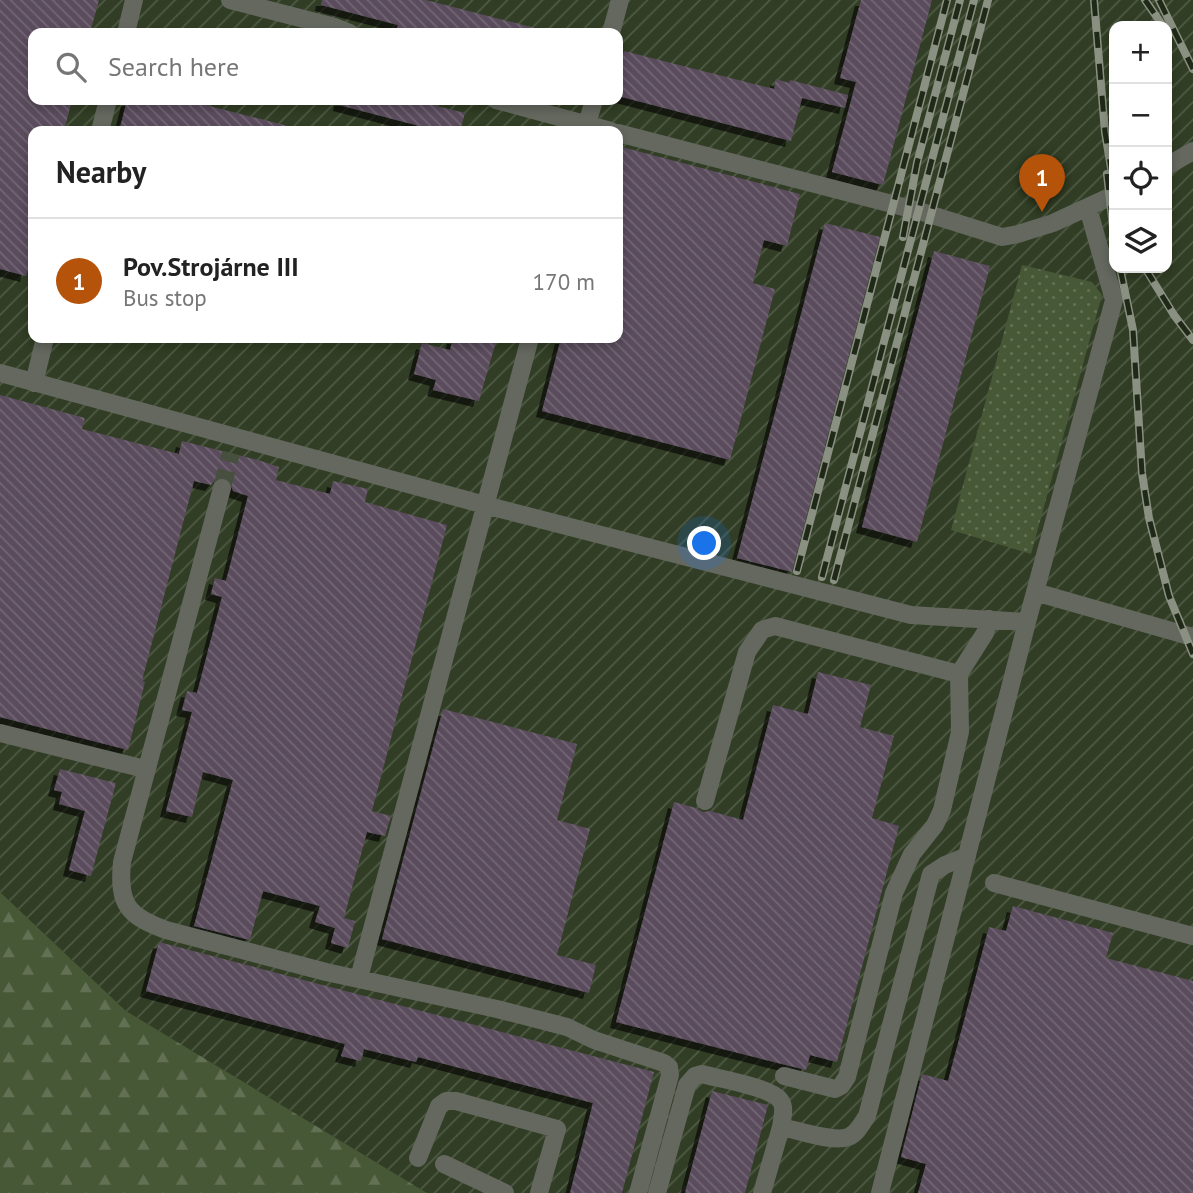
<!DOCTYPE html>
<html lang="en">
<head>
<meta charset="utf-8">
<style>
  :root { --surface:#fff; --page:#f6f6f6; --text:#222; --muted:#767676; --line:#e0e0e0; --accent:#b45309 }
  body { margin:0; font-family:"PT Sans",sans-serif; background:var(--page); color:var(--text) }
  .controls { position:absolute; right:21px; top:21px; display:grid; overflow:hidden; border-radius:14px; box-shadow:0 4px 10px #0003 }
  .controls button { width:63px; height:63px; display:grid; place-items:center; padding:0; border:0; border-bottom:2px solid var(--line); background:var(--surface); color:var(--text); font:35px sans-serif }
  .you { position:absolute; left:705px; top:544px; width:24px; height:24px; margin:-18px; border:5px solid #fff; border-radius:50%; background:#1a73e8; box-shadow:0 0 0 10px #1a73e833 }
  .badge { display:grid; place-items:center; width:46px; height:46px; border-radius:50%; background:var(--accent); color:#fff; font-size:23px; font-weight:700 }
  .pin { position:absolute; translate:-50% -58px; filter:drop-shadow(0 2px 4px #0008) }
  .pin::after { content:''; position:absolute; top:37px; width:24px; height:21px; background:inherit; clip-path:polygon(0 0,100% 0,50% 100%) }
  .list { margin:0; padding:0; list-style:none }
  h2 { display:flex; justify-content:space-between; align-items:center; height:91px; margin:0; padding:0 28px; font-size:30px }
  h2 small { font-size:23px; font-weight:400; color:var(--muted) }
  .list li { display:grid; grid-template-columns:46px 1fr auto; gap:21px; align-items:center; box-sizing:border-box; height:126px; padding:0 28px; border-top:2px solid var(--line) }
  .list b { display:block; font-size:26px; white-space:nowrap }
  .list p { margin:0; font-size:23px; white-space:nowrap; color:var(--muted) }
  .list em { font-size:23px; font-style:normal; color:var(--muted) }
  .icon { flex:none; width:38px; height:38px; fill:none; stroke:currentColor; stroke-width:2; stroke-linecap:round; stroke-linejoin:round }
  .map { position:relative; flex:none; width:1193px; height:1193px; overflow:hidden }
  .search { position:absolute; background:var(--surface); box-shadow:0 4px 10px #0003; left:28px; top:28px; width:595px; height:77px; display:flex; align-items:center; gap:18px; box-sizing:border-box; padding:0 24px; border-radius:14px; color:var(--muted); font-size:26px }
  .panel { position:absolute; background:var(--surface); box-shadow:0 4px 10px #0003; left:28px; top:126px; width:595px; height:217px; border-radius:14px }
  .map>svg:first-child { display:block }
  .industrial { fill:url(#industrial-furrows); fill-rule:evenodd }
  .grass { fill:url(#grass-dots) }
  .forest { fill:url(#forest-firs) }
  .building { fill:url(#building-back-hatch); filter:url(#shadow) }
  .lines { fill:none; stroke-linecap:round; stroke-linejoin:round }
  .minor-tunnel { stroke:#47503f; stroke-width:18; stroke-dasharray:18 9; stroke-linecap:butt }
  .minor { stroke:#64685f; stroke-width:18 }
  .rail-casing { stroke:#8a9182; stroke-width:8 }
  .rail { stroke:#202917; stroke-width:5; stroke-dasharray:16; stroke-linecap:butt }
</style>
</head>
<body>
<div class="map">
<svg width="1193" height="1193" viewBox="0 0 1193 1193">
  <defs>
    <pattern id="industrial-furrows" width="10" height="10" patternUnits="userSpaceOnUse" patternTransform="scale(1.75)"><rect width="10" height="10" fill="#313d24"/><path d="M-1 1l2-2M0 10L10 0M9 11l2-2" fill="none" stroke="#4f5a44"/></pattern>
    <pattern id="grass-dots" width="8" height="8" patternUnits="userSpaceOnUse" patternTransform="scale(1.75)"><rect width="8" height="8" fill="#475836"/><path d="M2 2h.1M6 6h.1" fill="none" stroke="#627053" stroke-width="1.8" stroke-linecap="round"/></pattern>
    <pattern id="forest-firs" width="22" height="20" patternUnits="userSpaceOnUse" patternTransform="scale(1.75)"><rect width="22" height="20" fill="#475836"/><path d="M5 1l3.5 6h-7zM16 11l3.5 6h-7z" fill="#627053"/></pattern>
    <pattern id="building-back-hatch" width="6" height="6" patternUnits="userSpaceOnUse" patternTransform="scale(1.75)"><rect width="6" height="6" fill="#5a4c5d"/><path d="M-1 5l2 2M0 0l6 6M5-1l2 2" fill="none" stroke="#726674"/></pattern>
    <filter id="shadow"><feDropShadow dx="-6" dy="6" stdDeviation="0" flood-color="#0009"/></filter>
  </defs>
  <rect width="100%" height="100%" fill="#2a3321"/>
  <path class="industrial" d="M0,0h1193v1193h-766l-301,-182 -126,-119zM1114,26h53v242h-53zM33,33h585v67h-585zM33,131h585v207h-585z"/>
  <path class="grass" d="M1022,265l70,17 10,13 -71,259 -80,-24z"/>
  <path class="forest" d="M0,892l126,119 301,182h-427z"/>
  <path class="building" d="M0,0h99l-9,33h-57v67h39l-8,31h-31v117l-7,28 -26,-7z
    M322,0h104l109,28 -1,5h-139l3,-8 -77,-20z
    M861,0h71l-49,185 -51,-13 24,-90 -16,-4z
    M624,51l150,38 2,-10 13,4 1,-3 58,15 -3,13 -43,-10 -11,43 -173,-45v-21z
    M127,100h59l102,26v5h-154l-14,-3z
    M340,100h73l52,13 -5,18h-34l1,-3 -88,-23z
    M618,146l182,48 -13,52 -23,-6 -11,43 22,6 -45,171 -188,-49 19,-73h57z
    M825,223l55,14 -88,335 -55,-14z
    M934,251l56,15 -73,276 -55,-15z
    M453,338h44l-18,63 -46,-11 3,-10 -22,-6 8,-31 28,7z
    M0,395l85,23 -3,11 97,25 3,-13 76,19 21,7 -3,13 54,14 3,-13 35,8 -3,13 82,23 -75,286 19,5 -6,20 -18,-4 -23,86 11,3 -7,27 -17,-5 4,-15 -20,-6 5,-16 -57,-15 -13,49 -56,-14 39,-146 -30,-8 -11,45 -26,-6 26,-99 -10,-2 5,-19 10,2 25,-96 -11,-3 4,-16 11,3 22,-85 -15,-5 -4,-11 -11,-3 -7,8 -17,-4 -52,200 3,1 -17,68 -128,-33z
    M818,672l53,13 -11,42 34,9 -22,82 27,8 -62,236 -27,-7 -4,15 -190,-48 58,-220 22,6 7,4 7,-1 33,9 30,-115 35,9z
    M443,709l134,35 -20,76 33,9 -33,126 39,10 -7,28 -207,-54z
    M60,769l56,14 -25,93 -22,-6 16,-59 -26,-7 3,-12 -8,-2z
    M1013,906l100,27 -7,25 87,23v212h-275l8,-29 -25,-7 21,-83 26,7 41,-154 17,4z
    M159,942l495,130 -32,121h-52l23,-90 -175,-46 -2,5 -52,-13 -3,12 -20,-5 4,-12 -199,-53z
    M712,1091l56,14 -23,88h-60z"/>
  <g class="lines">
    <path class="minor-tunnel" d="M222,488l9,-35"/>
    <path class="minor" d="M230,0l105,27 15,6
      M126,33l8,-33
      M611,33l9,-33
      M496,100l115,31
      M100,131l8,-31
      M585,131l9,-31
      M618,133l301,78 83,26 16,-3 35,-11 61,-28
      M1167,166l26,-15
      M0,373l485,132 426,110 116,7
      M34,383l11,-45
      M222,488l-100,374c-4,43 6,54 44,68l160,42 171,37 70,18 27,13 70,23 5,4 1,8 -32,118
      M1035,592l158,45
      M0,733l145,36
      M705,801l42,-149 15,-22 13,-4 184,48
      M994,883l199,53
      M359,978l171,-640
      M784,1076l51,13 6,-3 6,-9 47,-184 18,-39 23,-29 7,-15 18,-78 -1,-58 26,-41 4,-14
      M418,1158l21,-52 7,-5h10l101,28 -18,64
      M444,1164l61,29
      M657,1193l30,-108 8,-9 7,-2c17,5 68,13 78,26 6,7 2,19 1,27
      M762,1193l19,-66c16,3 53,16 67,10 9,-3 14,-14 19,-21l64,-242 14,-9 22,-9
      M880,1193l147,-571 87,-322 -26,-92"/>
    <defs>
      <path id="rail" d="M1094,0l11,132 9,54
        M1145,0l18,26
        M1159,0l34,69
        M1107,174l7,62
        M903,237l14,-74 43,-163
        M1120,268l13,62 9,143 7,45 20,78 24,58
        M1145,268l29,47 19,25
        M797,571l150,-571
        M822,577l152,-577
        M834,580l154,-580"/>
    </defs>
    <use href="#rail" class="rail-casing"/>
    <use href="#rail" class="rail"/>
  </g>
</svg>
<div class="controls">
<button>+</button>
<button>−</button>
<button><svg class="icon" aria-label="locate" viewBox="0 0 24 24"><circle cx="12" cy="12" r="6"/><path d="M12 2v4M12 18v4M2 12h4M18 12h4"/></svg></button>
<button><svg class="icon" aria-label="layers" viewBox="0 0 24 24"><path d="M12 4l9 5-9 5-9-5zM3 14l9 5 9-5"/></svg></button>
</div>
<div class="you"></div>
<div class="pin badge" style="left:1042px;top:212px">1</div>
<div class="search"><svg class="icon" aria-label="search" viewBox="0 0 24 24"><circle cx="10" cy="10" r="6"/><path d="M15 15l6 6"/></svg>Search here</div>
<section class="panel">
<h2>Nearby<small></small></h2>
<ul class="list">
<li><span class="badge">1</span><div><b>Pov.Strojárne III</b><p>Bus stop</p></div><em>170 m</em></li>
</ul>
</section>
</div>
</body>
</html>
